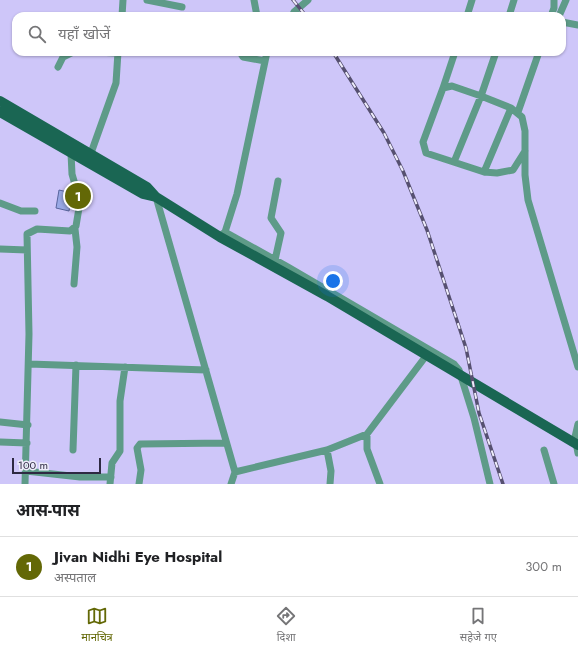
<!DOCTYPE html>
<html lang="hi">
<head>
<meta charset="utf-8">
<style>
  :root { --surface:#fff; --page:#f6f6f6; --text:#202124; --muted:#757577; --line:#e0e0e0; --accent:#636806 }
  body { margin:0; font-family:Jost,"Noto Sans Devanagari",sans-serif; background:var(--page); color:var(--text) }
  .scale { position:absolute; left:12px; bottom:10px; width:89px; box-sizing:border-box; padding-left:4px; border:2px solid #2e2942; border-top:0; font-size:11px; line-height:14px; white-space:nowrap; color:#2e2942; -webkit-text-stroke:3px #eeecfa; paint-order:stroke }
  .you { position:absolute; left:333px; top:281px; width:14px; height:14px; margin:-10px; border:3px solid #fff; border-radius:50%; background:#1a73e8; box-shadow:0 0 0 6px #1a73e833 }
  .badge { display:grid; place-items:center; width:26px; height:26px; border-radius:50%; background:var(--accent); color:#fff; font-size:13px; font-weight:700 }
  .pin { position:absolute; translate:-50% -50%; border:2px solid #fff; box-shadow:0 1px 4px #0006 }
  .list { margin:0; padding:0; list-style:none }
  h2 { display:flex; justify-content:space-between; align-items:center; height:52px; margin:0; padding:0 16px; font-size:17px }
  h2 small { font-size:13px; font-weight:400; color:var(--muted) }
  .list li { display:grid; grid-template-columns:26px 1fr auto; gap:12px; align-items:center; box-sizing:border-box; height:60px; padding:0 16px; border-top:1px solid var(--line) }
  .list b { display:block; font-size:15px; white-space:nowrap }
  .list p { margin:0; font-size:13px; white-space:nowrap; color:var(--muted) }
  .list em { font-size:13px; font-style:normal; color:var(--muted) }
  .icon { flex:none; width:22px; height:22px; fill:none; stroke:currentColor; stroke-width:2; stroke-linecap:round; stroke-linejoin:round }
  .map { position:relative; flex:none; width:578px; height:484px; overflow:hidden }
  .search { position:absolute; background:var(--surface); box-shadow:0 1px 3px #0004; left:12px; right:12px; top:12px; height:44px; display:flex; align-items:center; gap:10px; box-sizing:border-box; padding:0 14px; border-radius:12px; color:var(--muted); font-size:15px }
  .sheet { height:112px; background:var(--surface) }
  nav { display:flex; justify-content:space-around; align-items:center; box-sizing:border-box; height:56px; border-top:1px solid var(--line); background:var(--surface); font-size:11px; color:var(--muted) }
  nav a { display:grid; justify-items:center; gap:2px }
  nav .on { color:var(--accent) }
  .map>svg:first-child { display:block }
  .building { fill:#99a9e6; stroke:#58659d }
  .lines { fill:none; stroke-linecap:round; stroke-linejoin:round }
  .street { stroke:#5e9b88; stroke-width:7 }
  .primary { stroke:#1a6653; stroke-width:10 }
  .rail-casing { stroke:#565070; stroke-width:3.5 }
  .rail { stroke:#eeecfa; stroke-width:2; stroke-dasharray:6; stroke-linecap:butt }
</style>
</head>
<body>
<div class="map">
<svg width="578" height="484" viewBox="0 0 578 484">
  <rect width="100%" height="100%" fill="#cec6f9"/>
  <path class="building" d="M59,190l13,3 -3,18 -13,-3z"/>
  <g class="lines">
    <path class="street" d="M147,0l35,7
      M254,0l3,16
      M122,16l1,-16
      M292,16l2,-4 14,-12
      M467,16l5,-16
      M509,16l5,-16
      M551,16l3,-8v-8
      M559,16l7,-16
      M562,22l16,3
      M94,52l24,1
      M240,52l3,5 22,4
      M58,67l5,-10 10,-5
      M443,88l12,-36
      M518,112l21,-60
      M525,151l-12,19 -16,3 -13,-1 -58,-19 -3,-11 20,-54 9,-2 29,10 30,12 11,9 3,14v44l3,25 50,167
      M91,153l25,-70 2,-31
      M454,162l27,-66 15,-44
      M484,172l27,-64
      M156,197l79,275 92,-22 40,-16
      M0,203l21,8h14
      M225,232l63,35 166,97 5,6 15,48 16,66
      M221,235l4,-3 12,-38 30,-142
      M0,249l27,1
      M275,260l6,-27 -10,-15 7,-37
      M74,284l3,-37 -2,-18
      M29,364l177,6
      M0,422l28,3
      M578,424l-3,13 3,16
      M0,442l27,1
      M73,450l3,-85
      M327,450l4,21 -1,13
      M544,450l10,34
      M26,471l54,6h31
      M25,484l4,-150 -2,-100 10,-5 33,2 6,-5 4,-24 -8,-28 -1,-21
      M110,484l2,-21 8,-12v-50l5,-34
      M139,484l2,-14 -4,-22 3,-4 86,-1
      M231,484l4,-12
      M380,484l-13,-35v-15l62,-82"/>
    <path class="primary" d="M0,101l147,86 9,10
      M0,112l143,82 13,3 64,40 107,59 251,149"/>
    <defs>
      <path id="rail" d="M293,0l13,16
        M333,52l51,81 19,38 24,59 39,118 13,65 24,71"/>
    </defs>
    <use href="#rail" class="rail-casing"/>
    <use href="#rail" class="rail"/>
  </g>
</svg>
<div class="scale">100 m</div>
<div class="you"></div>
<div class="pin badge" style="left:78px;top:196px">1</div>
<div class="search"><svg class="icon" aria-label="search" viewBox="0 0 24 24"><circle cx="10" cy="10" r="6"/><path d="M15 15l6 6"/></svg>यहाँ खोजें</div>
</div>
<section class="sheet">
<h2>आस-पास<small></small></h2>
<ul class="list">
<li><span class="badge">1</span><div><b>Jivan Nidhi Eye Hospital</b><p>अस्पताल</p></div><em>300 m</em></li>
</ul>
</section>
<nav>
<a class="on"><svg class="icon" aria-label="map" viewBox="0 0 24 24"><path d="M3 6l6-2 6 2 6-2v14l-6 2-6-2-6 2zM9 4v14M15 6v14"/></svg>मानचित्र</a>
<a><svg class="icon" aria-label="directions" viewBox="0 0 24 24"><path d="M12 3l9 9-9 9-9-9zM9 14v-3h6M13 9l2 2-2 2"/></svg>दिशा</a>
<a><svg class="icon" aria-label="saved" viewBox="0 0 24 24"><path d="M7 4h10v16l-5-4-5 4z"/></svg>सहेजे गए</a>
</nav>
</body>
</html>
